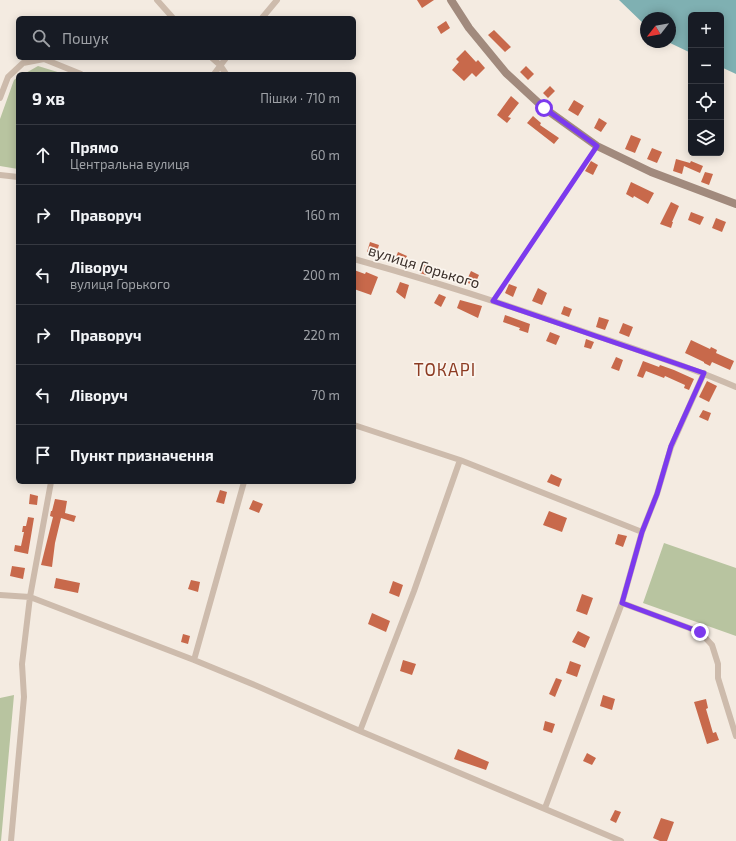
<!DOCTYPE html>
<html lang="uk">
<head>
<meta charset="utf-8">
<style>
  :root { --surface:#171b24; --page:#242831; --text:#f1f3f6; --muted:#9ea1a6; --line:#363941 }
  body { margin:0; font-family:"Exo 2",sans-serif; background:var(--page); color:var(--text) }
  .controls { position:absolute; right:12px; top:12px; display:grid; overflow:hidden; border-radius:6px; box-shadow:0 2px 10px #0003 }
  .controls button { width:36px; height:36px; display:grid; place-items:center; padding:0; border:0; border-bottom:1px solid var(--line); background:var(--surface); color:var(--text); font:20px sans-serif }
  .compass { position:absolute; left:640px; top:12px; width:36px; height:36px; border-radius:50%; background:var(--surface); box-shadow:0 2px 10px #0003; rotate:239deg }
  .stop { position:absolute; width:12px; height:12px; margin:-9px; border:3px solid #7c3aed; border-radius:50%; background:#fff }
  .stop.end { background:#7c3aed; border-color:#fff; box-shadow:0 1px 4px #0008 }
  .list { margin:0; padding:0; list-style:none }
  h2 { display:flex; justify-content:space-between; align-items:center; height:52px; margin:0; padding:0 16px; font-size:17px }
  h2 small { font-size:13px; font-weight:400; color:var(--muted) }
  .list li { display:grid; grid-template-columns:26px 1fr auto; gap:12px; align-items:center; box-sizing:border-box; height:60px; padding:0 16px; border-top:1px solid var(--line) }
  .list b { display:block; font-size:15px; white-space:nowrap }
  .list p { margin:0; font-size:13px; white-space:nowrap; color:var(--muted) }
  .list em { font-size:13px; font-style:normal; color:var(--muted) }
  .icon { flex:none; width:22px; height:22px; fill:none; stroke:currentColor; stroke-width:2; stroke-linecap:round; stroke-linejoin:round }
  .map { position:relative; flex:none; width:736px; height:841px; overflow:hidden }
  .search { position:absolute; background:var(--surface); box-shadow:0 2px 10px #0003; left:16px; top:16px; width:340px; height:44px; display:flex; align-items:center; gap:10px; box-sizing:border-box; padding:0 14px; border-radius:6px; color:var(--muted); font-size:15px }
  .panel { position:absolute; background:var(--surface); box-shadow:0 2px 10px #0003; left:16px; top:72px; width:340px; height:412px; border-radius:6px }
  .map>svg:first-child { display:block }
  .green { fill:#b8c4a0 }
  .water { fill:#7fb0b2 }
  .building { fill:#c8694b }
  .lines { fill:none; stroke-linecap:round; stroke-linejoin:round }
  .path { stroke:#b9a596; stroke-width:1.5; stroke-dasharray:2 2; stroke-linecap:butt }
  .street { stroke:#cdbbac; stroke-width:6 }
  .secondary { stroke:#a18a7d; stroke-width:8 }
  .route { stroke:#7c3aed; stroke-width:5 }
  .labels { text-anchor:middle; stroke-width:3.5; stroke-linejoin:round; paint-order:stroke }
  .street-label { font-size:15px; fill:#3b302b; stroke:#fbf5ee }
  .quarter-label { font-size:17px; letter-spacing:1px; fill:#8c3b22; stroke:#fbf5ee }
</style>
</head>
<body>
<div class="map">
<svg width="736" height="841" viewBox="0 0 736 841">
  <rect width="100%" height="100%" fill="#f4ebe1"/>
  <path class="green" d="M38,66l26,8h-40z
    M18,77v92l-18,-3v-47l14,-39z
    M664,543l72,25v68l-93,-33z
    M14,695l-13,146h-1v-143z"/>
  <path class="water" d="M619,0h117v74l-15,-7v-52h-30v38l-23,-11h2v-24h-24v8z"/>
  <path class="building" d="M417,0h17l-12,8z
    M446,21l4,7 -9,6 -4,-7z
    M494,30l17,17 -6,5 -17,-17z
    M465,50l11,12 2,-2 7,8 -9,9 -4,-4 -8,8 -12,-11 7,-8 -3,-3z
    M526,66l8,8 -6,6 -8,-8z
    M550,86l5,5 -7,7 -5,-5z
    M511,96l8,7 -11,14 3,1 -4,5 -10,-8z
    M574,100l10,6 -6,10 -10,-6z
    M533,116l8,7 -1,2 19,13 -5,6 -27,-21z
    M599,118l8,5 -6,9 -7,-4z
    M631,135l10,4 -6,14 -10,-4z
    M652,148l10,4 -5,11 -10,-4z
    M676,159l14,4 1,-2 12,5 -3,7 -16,-7 -2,8 -9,-3z
    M591,161l7,4 -5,10 -8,-4z
    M705,172l8,2 -4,11 -8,-3z
    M631,182l23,11 -6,11 -14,-8 -1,2 -7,-4z
    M671,202l8,4 -7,16h1l-2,6 -11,-4z
    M691,212l13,5 -4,8 -12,-5z
    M716,218l10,4 -4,10 -10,-4z
    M370,242l9,3 -3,10 -9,-3z
    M398,252l9,4 -5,10 -8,-4z
    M424,264l6,3 -4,8 -6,-2z
    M354,270l11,4 1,-2 12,5 -7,18 -17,-6z
    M471,271l8,4 -5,11 -8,-4z
    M400,282l9,3 -4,14 -9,-7z
    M509,284l8,3 -4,10 -8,-4z
    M538,288l9,5 -5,12 -10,-4z
    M439,294l7,3 -5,10 -7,-4z
    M460,300l22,6 -4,12 -21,-10z
    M564,306l8,3 -3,8 -8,-3z
    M505,315l25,9 -2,9 -9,-3 1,-2 -17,-6z
    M599,317l10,3 -4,10 -9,-3z
    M623,323l10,4 -4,10 -10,-4z
    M550,332l10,4 -4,9 -10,-4z
    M586,339l8,3 -3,7 -7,-2z
    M691,340l19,9 1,-2 6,3 -1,3 18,8 -4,9 -18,-8 -2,4 -6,-3v-1l-19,-9z
    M616,357l7,3 -4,11 -8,-3z
    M643,361l16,6 1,-2 14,5 20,9 -5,11 -5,-2 1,-3 -20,-9 -1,2 -18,-7 -3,7 -6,-2z
    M707,381l10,5 -8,16 -10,-5z
    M703,410l8,3 -3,8 -9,-4z
    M551,474l11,5 -3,8 -12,-5z
    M220,490l7,2 -3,12 -8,-2z
    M30,494l8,2 -1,9 -8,-1z
    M55,499l12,2 -2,12 11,3 -2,6 -13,-4 -6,25 -3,24 -11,-2 12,-48 -3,-1 1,-5h1z
    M253,500l10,4 -4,9 -10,-4z
    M549,511l18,7 -5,14 -19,-7z
    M28,517l6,1 -6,36 -14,-3 1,-6 6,1 3,-14h-2l1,-6h3z
    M618,534l9,2 -4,11 -8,-3z
    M12,566l13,2 -2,11 -13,-3z
    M56,578l24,5 -2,10 -24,-5z
    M191,580l9,2 -2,10 -10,-3z
    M393,581l10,4 -4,12 -10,-4z
    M582,594l11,4 -6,17 -11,-4z
    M372,613l18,8 -4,11 -18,-8z
    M578,631l12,6 -5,11 -13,-6z
    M183,634l7,2 -2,8 -7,-2z
    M403,660l13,4 -4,11 -12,-4z
    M570,661l11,4 -4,12 -11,-4z
    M556,678l6,2 -7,17 -6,-3z
    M603,695l12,4 -3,11 -12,-4z
    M706,699l2,9 -2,1 7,24 3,-1 3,8 -12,4 -13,-42z
    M545,721l10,3 -3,9 -9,-3z
    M458,749l31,13 -3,8 -32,-11z
    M587,753l9,5 -4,7 -9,-4z
    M615,810l6,2 -5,11 -6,-3z
    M661,818l13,4 -7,19h-7l-7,-3z"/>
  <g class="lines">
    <path class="path" d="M497,296l95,-144"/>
    <path class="street" d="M157,0l16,18
      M262,18l15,-18
      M212,58l8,7 6,9
      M214,74l12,-16
      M0,98l8,-21 15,-14 21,-4 37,15
      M0,175l18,2
      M354,259c79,22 157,47 234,74 50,17 100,33 148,54
      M354,425l106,35 182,72 -20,71 -77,205
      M642,532l15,-38 14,-47 33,-74
      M0,595l30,2 164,63 63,26 103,45 261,110
      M622,603l78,29 12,13 6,19v14l18,58
      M194,660l50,-178
      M360,731l54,-140 46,-131
      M11,841l13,-144 -2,-33 8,-67 21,-115"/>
    <path class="secondary" d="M451,0l18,28 37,45 38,35 53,38 54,26 85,32"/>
  </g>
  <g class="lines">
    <path class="route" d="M544,108l53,38 -104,155 211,72 -33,73 -14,48 -15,38 -20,71 78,29"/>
  </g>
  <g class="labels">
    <g class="street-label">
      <text transform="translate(424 267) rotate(17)" y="5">вулиця Горького</text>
    </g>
    <g class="quarter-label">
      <text x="445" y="376">ТОКАРІ</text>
    </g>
  </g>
</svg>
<div class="controls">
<button>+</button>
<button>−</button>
<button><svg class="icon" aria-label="locate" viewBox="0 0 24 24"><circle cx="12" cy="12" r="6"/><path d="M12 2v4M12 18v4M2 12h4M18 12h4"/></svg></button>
<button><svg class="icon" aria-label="layers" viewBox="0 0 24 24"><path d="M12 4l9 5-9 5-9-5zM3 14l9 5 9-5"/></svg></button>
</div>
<svg class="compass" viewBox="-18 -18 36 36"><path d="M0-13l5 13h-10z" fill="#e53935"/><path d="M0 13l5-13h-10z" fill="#9ea1a6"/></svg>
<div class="stop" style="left:544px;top:108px"></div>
<div class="stop end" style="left:700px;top:632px"></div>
<div class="search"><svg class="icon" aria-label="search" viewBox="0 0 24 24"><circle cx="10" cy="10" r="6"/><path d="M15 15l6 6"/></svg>Пошук</div>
<section class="panel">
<h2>9 хв<small>Пішки · 710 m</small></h2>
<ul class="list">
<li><svg class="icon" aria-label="ahead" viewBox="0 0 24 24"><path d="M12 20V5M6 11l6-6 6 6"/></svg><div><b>Прямо</b><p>Центральна вулиця</p></div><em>60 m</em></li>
<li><svg class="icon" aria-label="right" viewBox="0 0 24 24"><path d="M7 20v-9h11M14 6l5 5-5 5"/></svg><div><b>Праворуч</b></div><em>160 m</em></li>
<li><svg class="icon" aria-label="left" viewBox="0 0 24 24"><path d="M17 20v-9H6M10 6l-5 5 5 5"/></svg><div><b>Ліворуч</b><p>вулиця Горького</p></div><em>200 m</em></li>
<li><svg class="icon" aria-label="right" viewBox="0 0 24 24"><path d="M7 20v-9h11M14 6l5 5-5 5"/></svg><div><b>Праворуч</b></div><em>220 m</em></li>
<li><svg class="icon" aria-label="left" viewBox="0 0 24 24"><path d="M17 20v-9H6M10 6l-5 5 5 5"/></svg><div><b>Ліворуч</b></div><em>70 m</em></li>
<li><svg class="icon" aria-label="arrive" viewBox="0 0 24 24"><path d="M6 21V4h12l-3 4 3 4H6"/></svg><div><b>Пункт призначення</b></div></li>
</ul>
</section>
</div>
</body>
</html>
